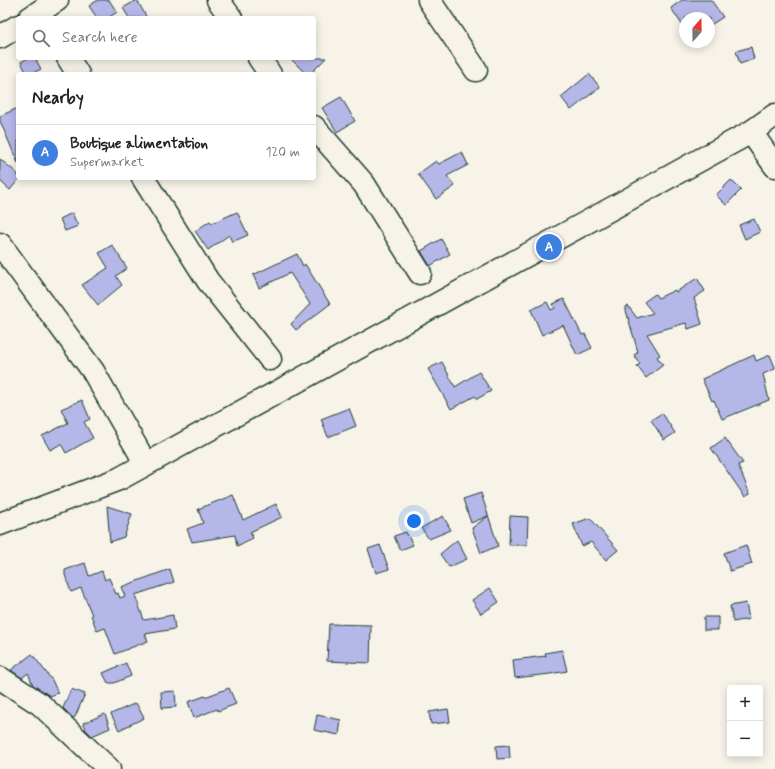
<!DOCTYPE html>
<html lang="en">
<head>
<meta charset="utf-8">
<style>
  :root { --surface:#fff; --page:#f2f2f2; --text:#222; --muted:#767676; --line:#e0e0e0; --accent:#d1495b }
  body { margin:0; font-family:Mynerve,sans-serif; background:var(--page); color:var(--text) }
  .controls { position:absolute; right:12px; bottom:12px; display:grid; overflow:hidden; border-radius:4px; box-shadow:0 2px 10px #0003 }
  .controls button { width:36px; height:36px; display:grid; place-items:center; padding:0; border:0; border-bottom:1px solid var(--line); background:var(--surface); color:var(--text); font:20px sans-serif }
  .compass { position:absolute; left:679px; top:12px; width:36px; height:36px; border-radius:50%; background:var(--surface); box-shadow:0 2px 10px #0003; rotate:20deg }
  .you { position:absolute; left:414px; top:521px; width:14px; height:14px; margin:-10px; border:3px solid #fff; border-radius:50%; background:#1a73e8; box-shadow:0 0 0 6px #1a73e833 }
  .badge { display:grid; place-items:center; width:26px; height:26px; border-radius:50%; background:var(--accent); color:#fff; font-size:13px; font-weight:700 }
  .pin { position:absolute; translate:-50% -50%; border:2px solid #fff; box-shadow:0 1px 4px #0006 }
  .list { margin:0; padding:0; list-style:none }
  h2 { display:flex; justify-content:space-between; align-items:center; height:52px; margin:0; padding:0 16px; font-size:17px }
  h2 small { font-size:13px; font-weight:400; color:var(--muted) }
  .list li { display:grid; grid-template-columns:26px 1fr auto; gap:12px; align-items:center; box-sizing:border-box; height:56px; padding:0 16px; border-top:1px solid var(--line) }
  .list b { display:block; font-size:15px; white-space:nowrap }
  .list p { margin:0; font-size:13px; white-space:nowrap; color:var(--muted) }
  .list em { font-size:13px; font-style:normal; color:var(--muted) }
  .icon { flex:none; width:22px; height:22px; fill:none; stroke:currentColor; stroke-width:2; stroke-linecap:round; stroke-linejoin:round }
  .map { position:relative; flex:none; width:775px; height:769px; overflow:hidden }
  .search { position:absolute; background:var(--surface); box-shadow:0 2px 10px #0003; left:16px; top:16px; width:300px; height:44px; display:flex; align-items:center; gap:10px; box-sizing:border-box; padding:0 14px; border-radius:4px; color:var(--muted); font-size:15px }
  .panel { position:absolute; background:var(--surface); box-shadow:0 2px 10px #0003; left:16px; top:72px; width:300px; height:108px; border-radius:4px }
  .map>svg:first-child { display:block }
  .building { fill:#b6b7e9; stroke:#1f3d34 }
  .lines { fill:none; stroke-linecap:round; stroke-linejoin:round }
  .minor-casing { stroke:#1f3d34; stroke-width:25 }
  .major-casing { stroke:#1f3d34; stroke-width:25 }
  .minor { stroke:#f7f3e8; stroke-width:22 }
  .major { stroke:#f7f3e8; stroke-width:22 }
</style>
</head>
<body>
<div class="map">
<svg width="775" height="769" viewBox="0 0 775 769">
  <rect width="100%" height="100%" fill="#f7f3e8"/>
  <filter id="ink" filterUnits="userSpaceOnUse"><feTurbulence type="fractalNoise" baseFrequency=".025" numOctaves="2"/><feDisplacementMap in="SourceGraphic" scale="8" xChannelSelector="R" yChannelSelector="G"/><feConvolveMatrix kernelMatrix="1 2 1 2 8 2 1 2 1" color-interpolation-filters="sRGB"/></filter>
  <g filter="url(#ink)">
    <path class="building" d="M98,0h11l8,12 -9,6h-11l-8,-12z
      M137,0l10,18h-18l-6,-10z
      M682,0h29l12,17 -14,9v-8h-24v11l-14,-21z
      M751,47l3,12 -14,5 -4,-13z
      M28,58h7l6,11 -10,5h-4l-6,-12z
      M290,58h36l-16,16h-4z
      M589,74l11,13 -29,23 -10,-13z
      M341,97l14,24 -18,11 -15,-24z
      M18,108v55l-18,-42v-5z
      M462,152l6,13 -21,11 8,10 -19,13 -18,-25 18,-13 3,3z
      M0,159l18,15v4h2l-10,12 -10,-9z
      M731,180l10,10 -15,15 -10,-10z
      M237,212l11,23 -16,7 -3,-7 -21,15 -13,-19 15,-10 2,2z
      M72,213l6,13 -13,5 -5,-12z
      M754,219l6,13 -15,7 -6,-14z
      M441,239l9,15 -20,12 -9,-15z
      M112,245l15,23 -11,8 6,9 -24,20 -16,-20 26,-17 -9,-15z
      M297,254l6,12 2,-2 25,40 -34,26 -5,-6 19,-20 -20,-31 -31,15 -6,-13z
      M697,278l8,13 -11,7 8,26 -14,5 -2,-6 -39,11 13,21 -3,2 6,8 -17,13 -9,-12 3,-2 -6,-9 4,-3 -13,-45 3,-1 9,12 16,-5 -9,-11 11,-8 3,4 17,-8 1,2z
      M564,299l18,36 3,-1 7,14 -15,7 -14,-30 -21,10 -11,-25 16,-8 4,8 4,-2 -2,-4z
      M754,355l2,6 14,-6 5,12v2l-12,5 6,26 -47,19 -8,-19 -2,1 -10,-22z
      M442,362l13,25 24,-15 12,19 -14,8 -2,-3 -24,13 -23,-40z
      M82,400l8,19 -6,3 9,16 -27,15 -5,-9 -11,6 -8,-14 26,-13 -7,-14z
      M349,408l7,18 -28,11 -7,-18z
      M662,413l13,20 -11,7 -13,-20z
      M725,438l18,25 -5,2 12,29 -5,3 -34,-49z
      M481,493l17,53 -17,7 -9,-25 16,-12 -17,7 -8,-24z
      M233,495l10,25 33,-16 6,13 -32,15 3,6 -16,8 -2,-11 -43,7 -5,-13 16,-6 -5,-14z
      M107,506l25,8 -8,23 -14,5z
      M443,516l8,14 -22,9 -8,-11z
      M510,516l18,1 -1,28h-18z
      M590,518l28,32 -12,10 -15,-18 -9,4 -9,-22z
      M406,532l7,13 -13,5 -6,-14z
      M457,540l10,19 -18,8 -9,-13z
      M380,545l9,24 -13,4 -8,-24z
      M746,545l6,19 -22,7 -6,-18z
      M85,563l4,13 13,-5 3,9 4,-2 7,16 2,-1 2,5 5,-2 -4,-9 49,-18 4,13 -39,13 9,25 29,-5 2,14 -30,5 3,7 -33,13 -10,-26 -8,3 -6,-16h1l-11,-27 -10,4 -6,-17v-5z
      M490,588l9,14 -18,12 -9,-14z
      M746,603l3,16 -16,3 -3,-16z
      M704,617h14v13h-14z
      M329,624l42,1 -1,38 -43,-2z
      M562,650l5,21 -17,3 -35,4 -2,-18 33,-4 -1,-3z
      M32,654l20,26 6,13 -8,3 -17,-11 -5,-12 -6,5 -11,-8z
      M126,663l5,13 -17,7h-6l-5,-10z
      M229,688l7,16 -18,7 -1,-2 -23,9 -6,-16 17,-6v1z
      M71,689l14,5 -10,23 -2,1 -10,-10z
      M175,691l1,16 -14,1 -1,-16z
      M136,703l8,15 -25,12 -8,-16z
      M448,709l2,13 -19,2 -2,-12z
      M105,714l5,14 -18,8 -6,-6 -3,-7z
      M317,715l24,5 -2,15 -25,-5z
      M509,745l1,13 -13,1 -1,-13z"/>
    <g class="lines">
      <defs>
        <path id="minor" d="M218,0l13,18
          M429,0l47,70
          M30,18l27,-18
          M0,37l18,-11
          M68,58l10,16
          M259,58l11,16
          M314,127l50,57 56,89
          M751,132l24,34
          M143,178l65,103 62,78
          M0,244l93,127 53,93
          M0,678l40,26 69,65"/>
        <path id="major" d="M0,524l119,-45 632,-347 24,-17"/>
      </defs>
      <use href="#minor" class="minor-casing"/>
      <use href="#major" class="major-casing"/>
      <use href="#minor" class="minor"/>
      <use href="#major" class="major"/>
    </g>
  </g>
</svg>
<div class="controls">
<button>+</button>
<button>−</button>
</div>
<svg class="compass" viewBox="-18 -18 36 36"><path d="M0-13l5 13h-10z" fill="#e53935"/><path d="M0 13l5-13h-10z" fill="#767676"/></svg>
<div class="you"></div>
<div class="pin badge" style="left:549px;top:247px;background:#3f7fe0">A</div>
<div class="search"><svg class="icon" aria-label="search" viewBox="0 0 24 24"><circle cx="10" cy="10" r="6"/><path d="M15 15l6 6"/></svg>Search here</div>
<section class="panel">
<h2>Nearby<small></small></h2>
<ul class="list">
<li><span class="badge" style="background:#3f7fe0">A</span><div><b>Boutique alimentation</b><p>Supermarket</p></div><em>120 m</em></li>
</ul>
</section>
</div>
</body>
</html>
